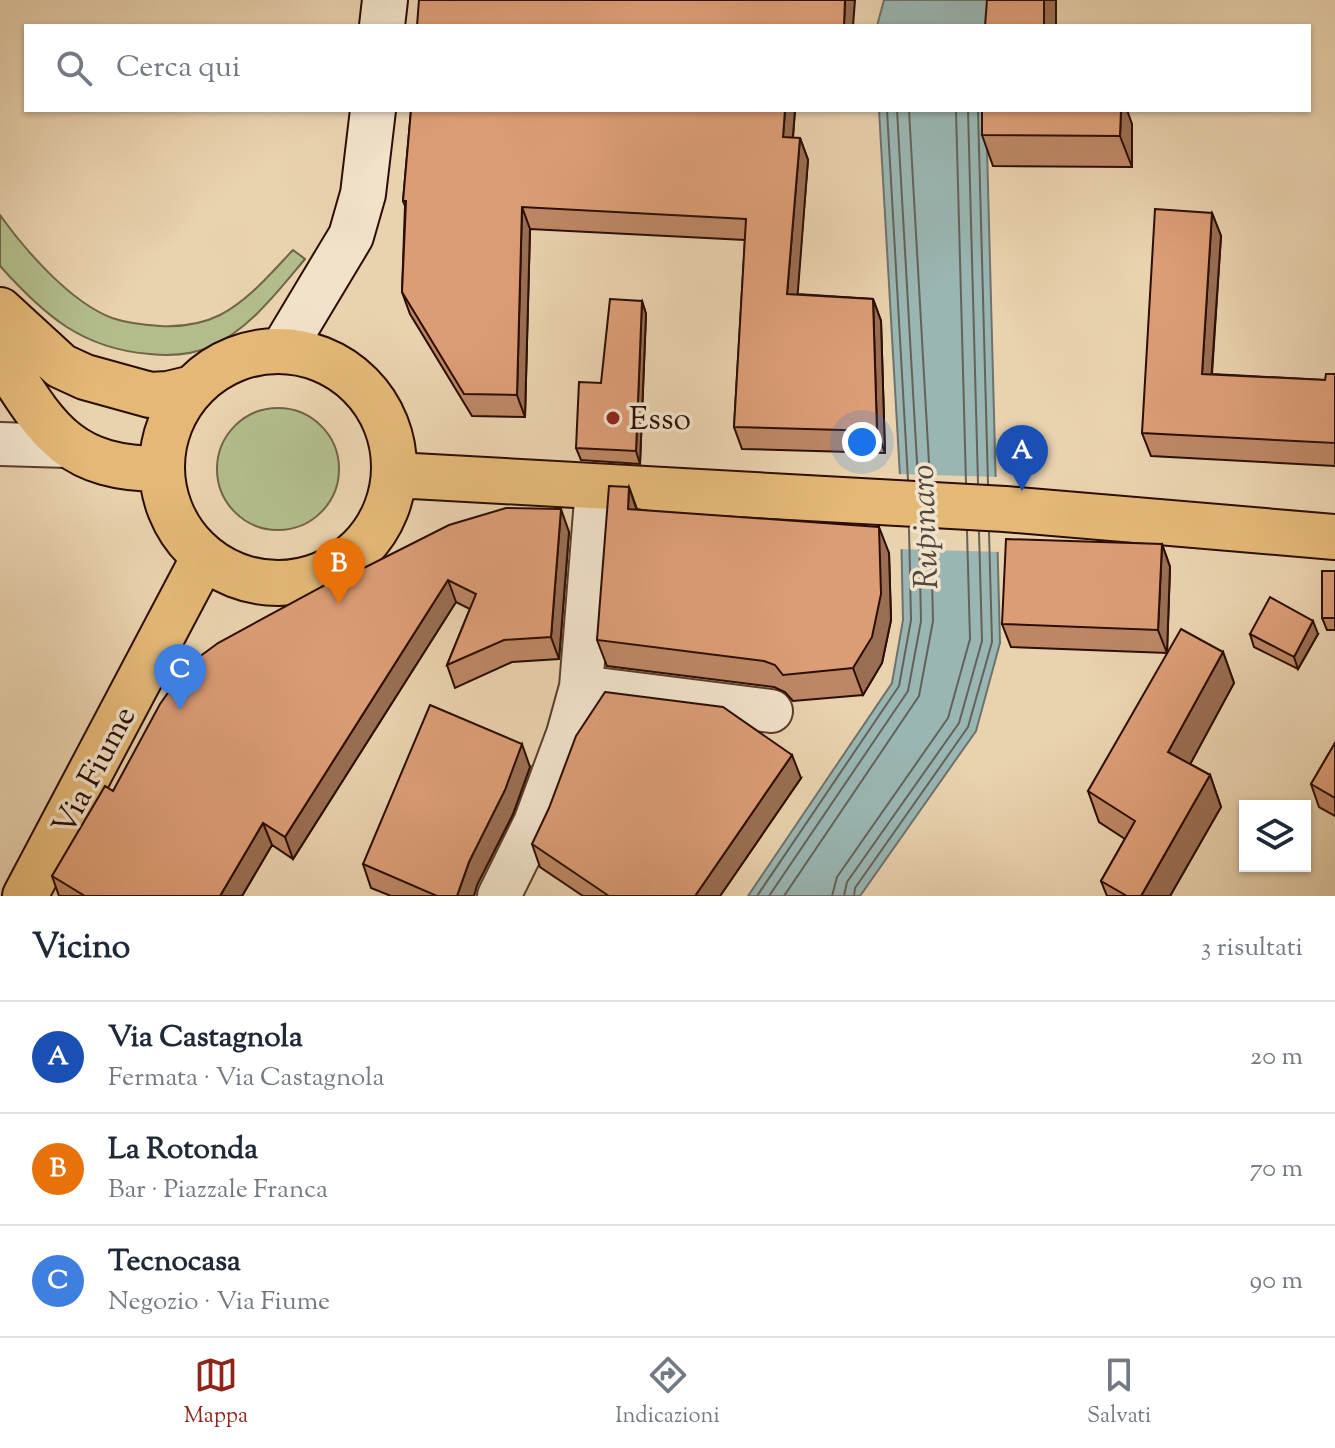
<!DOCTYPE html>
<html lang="it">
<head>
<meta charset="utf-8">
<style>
  :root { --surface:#fff; --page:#f2f2f3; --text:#1f2937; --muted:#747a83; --line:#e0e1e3; --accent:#8f2418 }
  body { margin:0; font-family:"Sorts Mill Goudy",serif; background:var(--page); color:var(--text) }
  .controls { position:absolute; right:24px; bottom:24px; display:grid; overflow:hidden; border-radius:0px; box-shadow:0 2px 6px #0004 }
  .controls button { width:72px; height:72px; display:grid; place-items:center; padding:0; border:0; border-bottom:2px solid var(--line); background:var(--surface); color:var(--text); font:40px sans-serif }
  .you { position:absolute; left:862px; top:442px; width:28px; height:28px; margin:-20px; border:6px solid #fff; border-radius:50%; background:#1a73e8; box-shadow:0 0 0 12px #1a73e833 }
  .badge { display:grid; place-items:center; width:52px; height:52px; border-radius:50%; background:var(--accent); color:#fff; font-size:26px; font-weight:700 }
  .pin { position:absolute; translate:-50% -66px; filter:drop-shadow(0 2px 4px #0008) }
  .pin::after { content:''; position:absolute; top:42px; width:28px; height:24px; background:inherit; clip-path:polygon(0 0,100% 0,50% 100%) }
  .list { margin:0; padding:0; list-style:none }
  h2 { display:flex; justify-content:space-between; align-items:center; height:104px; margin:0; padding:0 32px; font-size:34px }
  h2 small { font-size:26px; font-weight:400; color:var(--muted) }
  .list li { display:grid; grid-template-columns:52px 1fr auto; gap:24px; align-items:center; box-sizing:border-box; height:112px; padding:0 32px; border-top:2px solid var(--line) }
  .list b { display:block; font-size:30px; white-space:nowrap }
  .list p { margin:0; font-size:26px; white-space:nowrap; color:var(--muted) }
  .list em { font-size:26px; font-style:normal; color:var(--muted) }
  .icon { flex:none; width:44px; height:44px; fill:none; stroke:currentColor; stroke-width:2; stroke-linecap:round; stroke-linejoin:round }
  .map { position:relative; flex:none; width:1335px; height:896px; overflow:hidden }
  .search { position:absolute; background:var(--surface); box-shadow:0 2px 6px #0004; left:24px; right:24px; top:24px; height:88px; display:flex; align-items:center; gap:20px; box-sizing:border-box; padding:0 28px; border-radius:0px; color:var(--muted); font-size:30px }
  .sheet { height:440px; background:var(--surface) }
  nav { display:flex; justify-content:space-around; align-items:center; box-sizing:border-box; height:112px; border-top:2px solid var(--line); background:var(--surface); font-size:22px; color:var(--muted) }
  nav a { display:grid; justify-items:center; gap:4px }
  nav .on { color:var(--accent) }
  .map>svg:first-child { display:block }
  .green { fill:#b3bd8c; stroke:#706547; stroke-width:2 }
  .water { fill:#9ab6b3; stroke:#6e726c; stroke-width:2 }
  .pier { fill:#e9d2ae }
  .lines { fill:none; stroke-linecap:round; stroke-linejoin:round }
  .shore { stroke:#63625a; stroke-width:2 }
  .minor-casing { stroke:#5b3e2d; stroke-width:46 }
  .secondary-casing { stroke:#2c0d02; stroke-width:48 }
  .primary-casing { stroke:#2c0d02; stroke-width:48 }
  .minor { stroke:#f1e2ca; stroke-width:42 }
  .secondary { stroke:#f1e2ca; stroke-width:44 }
  .primary { stroke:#e4b977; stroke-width:44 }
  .wall { fill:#bd8765; stroke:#2c0d02; stroke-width:2 }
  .shaded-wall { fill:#9a6e53; stroke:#2c0d02; stroke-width:2 }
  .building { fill:#dc9d76; stroke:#2c0d02; stroke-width:2 }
  .poi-dot { fill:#8f2418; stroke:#f1e2ca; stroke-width:3 }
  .labels { text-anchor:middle; stroke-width:7; stroke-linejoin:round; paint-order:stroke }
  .poi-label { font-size:32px; fill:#2c0d02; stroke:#f1e2ca; text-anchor:start }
  .street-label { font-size:32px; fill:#2c0d02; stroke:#f1e2ca }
  .water-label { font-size:34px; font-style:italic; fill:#524840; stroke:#f1e2ca }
</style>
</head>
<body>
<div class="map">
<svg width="1335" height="896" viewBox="0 0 1335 896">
  <rect width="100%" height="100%" fill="#e9d2ae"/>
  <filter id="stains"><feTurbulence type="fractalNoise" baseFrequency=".0025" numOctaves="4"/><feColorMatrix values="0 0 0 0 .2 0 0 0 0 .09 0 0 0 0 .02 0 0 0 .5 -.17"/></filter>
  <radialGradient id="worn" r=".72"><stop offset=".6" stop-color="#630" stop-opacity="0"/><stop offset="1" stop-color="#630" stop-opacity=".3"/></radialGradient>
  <path class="green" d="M0,215c25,35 70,87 112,103 15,5 32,7 48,8 20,1 42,-2 60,-11 29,-15 51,-42 73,-65l12,9c-26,31 -56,71 -95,88 -19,8 -40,9 -60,7 -68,-5 -106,-39 -150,-88z
    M217 469a61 61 0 1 1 122 0a61 61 0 1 1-122 0Z"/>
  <path class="water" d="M884,0h109l-2,26h-114z
    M879,110h107l14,533 -24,88 -116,165h-112l144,-213 11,-63 -3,-144z"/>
  <path class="pier" d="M897,474l103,3 2,75 -105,-3z"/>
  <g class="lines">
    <path class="shore" d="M887,110l21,370
      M897,110l21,370
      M909,110l21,371
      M956,110l10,373
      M968,110l10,373
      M978,110l10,374
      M757,896l142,-210 12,-66 -2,-92
      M769,896l139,-205 13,-70 -2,-93
      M784,896l135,-200 14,-75 -2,-92
      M832,896l5,-19 111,-159 22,-79 -3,-108
      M844,896l3,-14 112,-159 23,-82 -3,-109
      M854,896l1,-8 113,-161 24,-85 -3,-110"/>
    <defs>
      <path id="minor" d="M0,444l68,2
        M581,687l190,24
        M499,896l36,-73 33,-89 13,-47 16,-199"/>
      <path id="secondary" d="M382,26l3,-26
        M282,351l69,-115 12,-42 10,-84"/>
      <path id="primary" d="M0,310l61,56 24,11 65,18 18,-1 25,-6
        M162 467a116 116 0 1 1 232 0a116 116 0 1 1-232 0Z
        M0,356c47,73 67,113 161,113
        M395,472l18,4 592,33 330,28
        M25,896l179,-339"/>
    </defs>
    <use href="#minor" class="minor-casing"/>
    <use href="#secondary" class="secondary-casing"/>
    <use href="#primary" class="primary-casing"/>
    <use href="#minor" class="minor"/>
    <use href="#secondary" class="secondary"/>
    <use href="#primary" class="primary"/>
  </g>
  <path class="wall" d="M411,110h384l-2,28h7l8,22 -11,134 76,5 8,22 4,132 -143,-4 -8,-22 11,-187 -215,-11 -5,188 -53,-1 -62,-102 -8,-22 3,-86 -2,-5z
    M1132,124v43l-139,-1 -11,-31z
    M1212,213l9,23 -9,138 113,6 10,-6v92l-184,-10 -9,-23z
    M642,301l4,13 -6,150 -59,-4 -5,-12 25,-65z
    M629,487l8,22 252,44 2,67 -9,43 -19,32 -70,6 -8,-9 -11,-5 -167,-21 -10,-26z
    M569,532l-10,127 -47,3 -57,26 -8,-23 23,-56 -14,-7 -163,257 -21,-14 -30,51h-183l-7,-20 61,-85 247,-221z
    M1162,544l8,23 -3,86 -156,-6 -9,-23z
    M1335,571v59h-8l-5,-12z
    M1250,634h68l-20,35 -44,-22z
    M1223,652l11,31 -44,81 20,11 11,32 -51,89h-63l-6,-15 24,-42 -26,-17 -11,-31z
    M1335,743v73l-16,-9 -8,-23z
    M530,767l-17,47 -36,71 -3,11h-83l-20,-8 -8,-24z
    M801,778l-81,118h-137l-43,-29 -8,-23z"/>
  <path class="shaded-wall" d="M845,0h10l-2,26h-9z
    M1044,0h12v26h-12z
    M785,110h10l-4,49 -8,-22z
    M1121,110h6l5,14v43l-12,-31z
    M800,138l8,22 -12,156 -9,-22z
    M522,207l8,22 -5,188 -8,-22z
    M1212,213l9,23 -11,161 -8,-23z
    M873,299l8,22 4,132 -8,-22z
    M642,301l4,13 -6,150 -4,-13z
    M629,487l9,27 -10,-5z
    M561,509l8,23 -10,127 -8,-22z
    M879,527l10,26 2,67 -9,43 -19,32 -10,-27z
    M1162,544l8,23 -3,86 -9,-23z
    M448,580l8,22 -163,257 -8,-22z
    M1313,621l5,13 -20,35 -4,-12z
    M1223,652l11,31 -54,100 -12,-31z
    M522,744l8,23 -17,47 -36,71 -3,11h-17l12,-34z
    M792,755l9,23 -81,118h-25z
    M1210,775l11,32 -51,89h-29z
    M263,823l9,22 -30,51h-22z"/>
  <path class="building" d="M419,0h426l-1,26h-427z
    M987,0h57v26h-59z
    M411,110h374l-2,27 17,1 -13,156 86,5 4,132 -143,-4 12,-208 -224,-12 -5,188 -53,-1 -62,-102 4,-91h-3z
    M982,110h139l-1,26 -138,-1z
    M1155,209l57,4 -10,161 123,6 1,-6h9v69l-193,-10z
    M610,299l32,2 -6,150 -60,-3 3,-66 22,1z
    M609,486l20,1 -1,22 251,18 2,67 -9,43 -19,31 -70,7 -8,-10 -11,-4 -167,-21z
    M506,508l55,1 -10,128 -47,3 -57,25 29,-71 -28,-14 -163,257 -22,-14 -43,73h-135l-33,-20 53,-90 8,5 47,-87 27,-38 31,-23 140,-76 2,3 89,-45z
    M1006,539l156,5 -4,86 -156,-6z
    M1322,571h13v47h-13z
    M1270,597l43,24 -19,36 -44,-23z
    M1181,629l42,23 -55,100 42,23 -69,121h-14l-26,-15 34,-60 -47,-30z
    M605,692l118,15 69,48 -97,141h-86l-77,-52 17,-36 27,-72z
    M430,705l92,39 -17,46 -36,72 -12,34h-20l-74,-32z
    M1335,743v55l-24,-14z"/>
  <circle class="poi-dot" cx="613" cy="418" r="8"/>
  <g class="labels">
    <g class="poi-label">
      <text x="629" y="429">Esso</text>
    </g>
    <g class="street-label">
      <text transform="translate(93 770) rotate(-62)" y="11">Via Fiume</text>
    </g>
    <g class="water-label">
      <text transform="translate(923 527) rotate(-92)" y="12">Rupinaro</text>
    </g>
  </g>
  <rect width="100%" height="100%" filter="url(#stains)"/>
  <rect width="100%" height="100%" fill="url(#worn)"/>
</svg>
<div class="controls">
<button><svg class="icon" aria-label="layers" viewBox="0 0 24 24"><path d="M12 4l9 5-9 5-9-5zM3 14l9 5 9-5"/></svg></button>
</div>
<div class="you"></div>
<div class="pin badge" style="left:1022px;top:491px;background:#1a4fb4">A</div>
<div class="pin badge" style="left:339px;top:604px;background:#e8710a">B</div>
<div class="pin badge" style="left:180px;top:710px;background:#3f7fe0">C</div>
<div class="search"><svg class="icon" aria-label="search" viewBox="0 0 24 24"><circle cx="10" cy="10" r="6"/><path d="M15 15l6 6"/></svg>Cerca qui</div>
</div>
<section class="sheet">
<h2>Vicino<small>3 risultati</small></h2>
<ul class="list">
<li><span class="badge" style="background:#1a4fb4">A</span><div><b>Via Castagnola</b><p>Fermata · Via Castagnola</p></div><em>20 m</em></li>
<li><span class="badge" style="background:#e8710a">B</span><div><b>La Rotonda</b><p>Bar · Piazzale Franca</p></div><em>70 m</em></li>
<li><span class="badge" style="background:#3f7fe0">C</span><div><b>Tecnocasa</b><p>Negozio · Via Fiume</p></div><em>90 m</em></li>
</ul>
</section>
<nav>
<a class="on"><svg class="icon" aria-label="map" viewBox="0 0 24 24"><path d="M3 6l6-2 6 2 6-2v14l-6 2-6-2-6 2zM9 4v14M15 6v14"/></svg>Mappa</a>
<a><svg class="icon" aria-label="directions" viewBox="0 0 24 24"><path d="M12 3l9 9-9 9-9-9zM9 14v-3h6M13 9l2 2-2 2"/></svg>Indicazioni</a>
<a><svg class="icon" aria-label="saved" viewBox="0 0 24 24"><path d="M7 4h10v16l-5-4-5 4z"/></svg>Salvati</a>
</nav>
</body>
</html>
